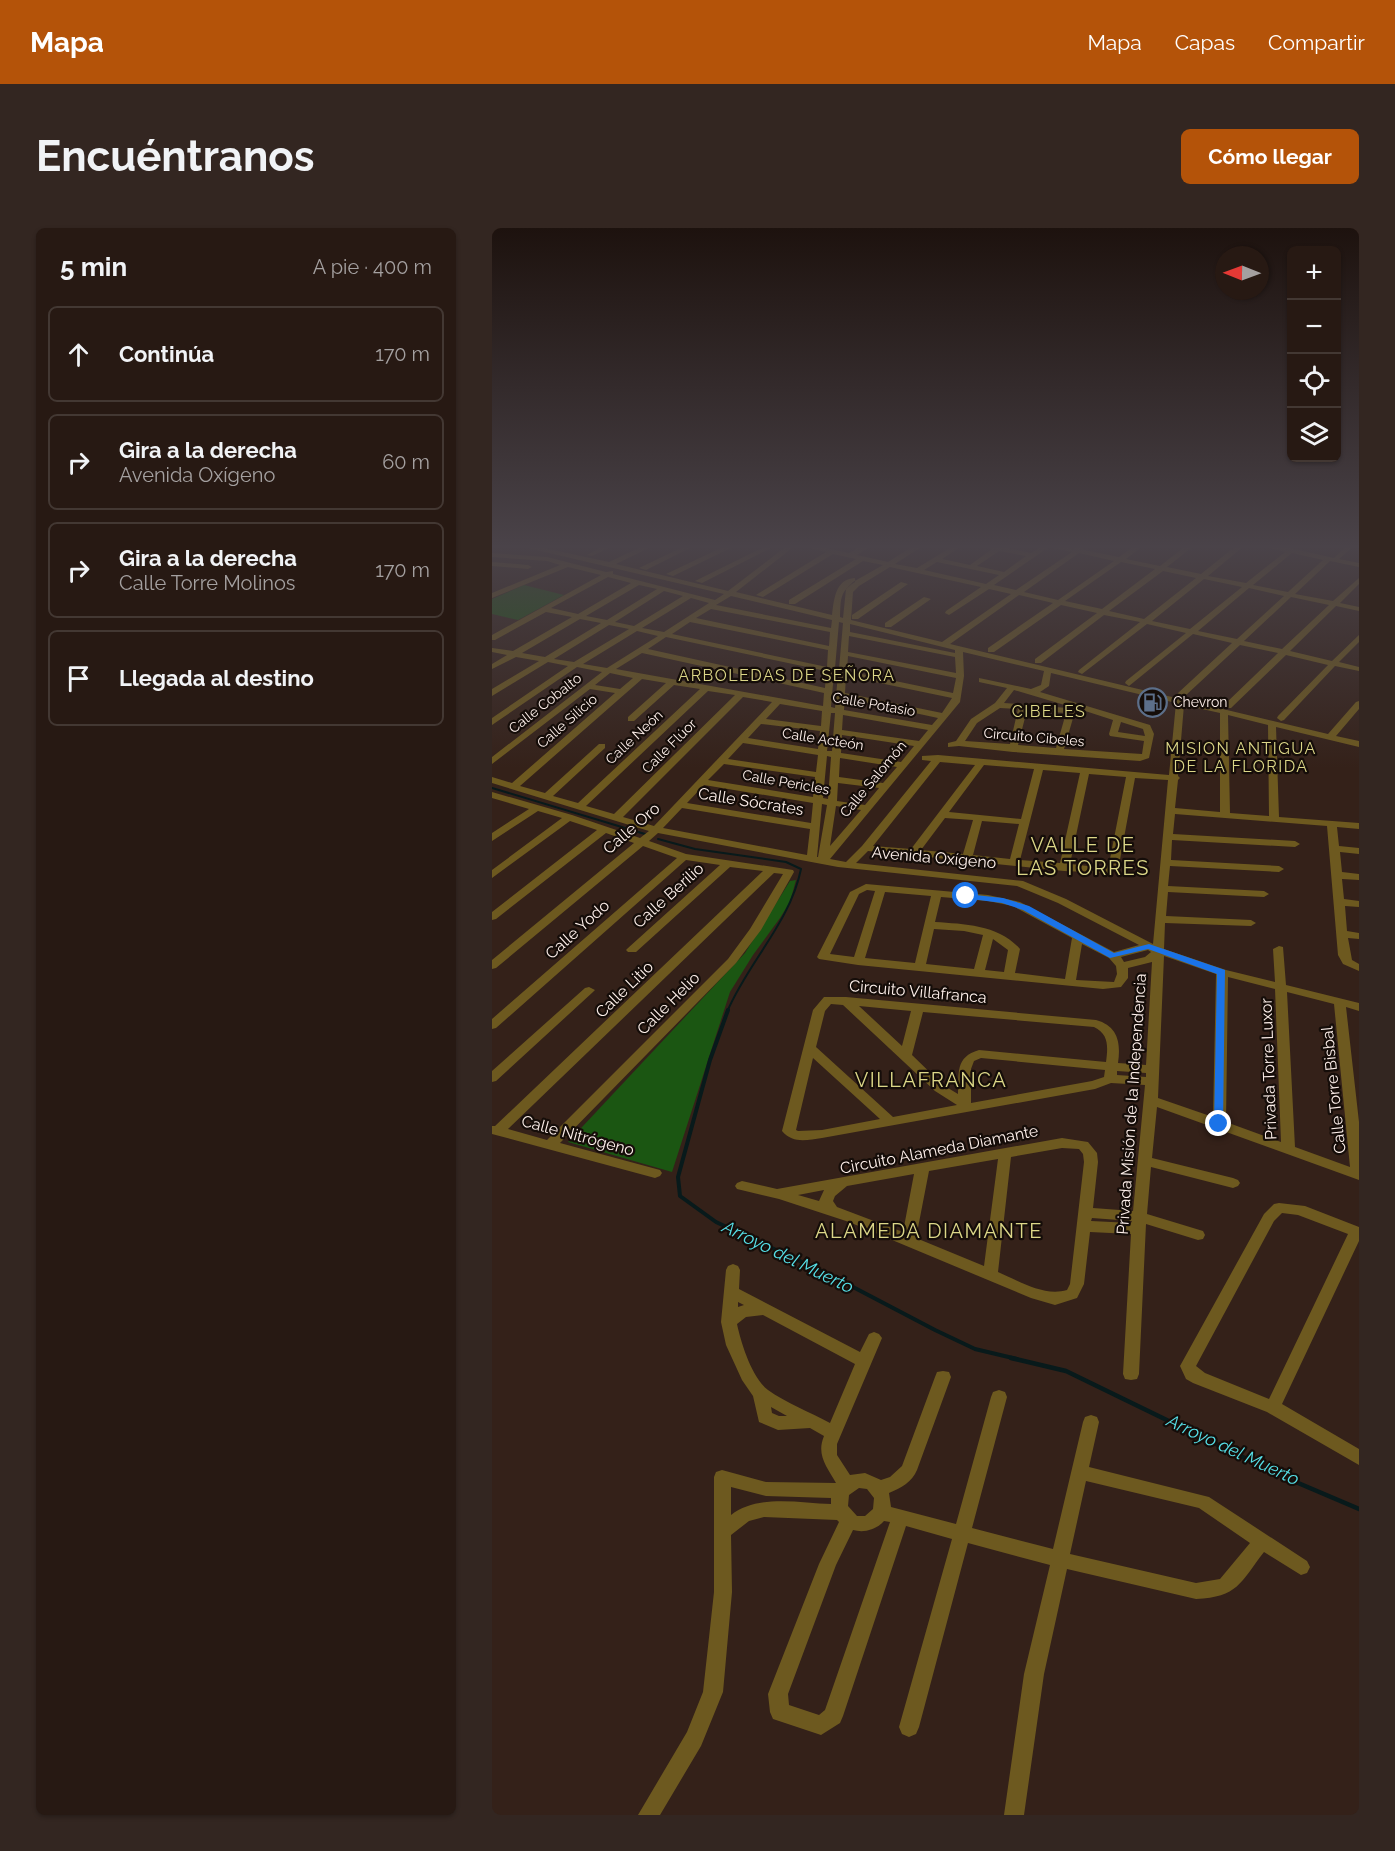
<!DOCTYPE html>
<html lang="es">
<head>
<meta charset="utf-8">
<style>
  :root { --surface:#271913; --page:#332621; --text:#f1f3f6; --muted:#a4a0a0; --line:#433833; --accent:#b45309 }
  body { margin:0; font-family:Raleway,sans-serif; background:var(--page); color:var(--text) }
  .controls { position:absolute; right:18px; top:18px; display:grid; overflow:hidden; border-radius:9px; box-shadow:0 2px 4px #0004 }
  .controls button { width:54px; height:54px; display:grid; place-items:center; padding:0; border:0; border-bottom:2px solid var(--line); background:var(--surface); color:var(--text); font:30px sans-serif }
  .compass { position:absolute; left:723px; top:18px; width:54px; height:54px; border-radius:50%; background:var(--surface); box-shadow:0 2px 4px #0004; rotate:271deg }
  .stop { position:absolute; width:18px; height:18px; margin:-14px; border:4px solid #1a73e8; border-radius:50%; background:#fff }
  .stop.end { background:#1a73e8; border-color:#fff; box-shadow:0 2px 6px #0008 }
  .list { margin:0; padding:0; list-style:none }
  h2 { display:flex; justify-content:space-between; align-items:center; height:78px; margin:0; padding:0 24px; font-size:26px }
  h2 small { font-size:20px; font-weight:400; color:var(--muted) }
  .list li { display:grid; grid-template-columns:39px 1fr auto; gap:18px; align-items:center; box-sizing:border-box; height:96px; margin:0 12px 12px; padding:0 12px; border:2px solid var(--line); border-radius:9px }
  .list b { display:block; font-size:22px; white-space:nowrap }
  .list p { margin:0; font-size:20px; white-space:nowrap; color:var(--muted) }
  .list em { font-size:20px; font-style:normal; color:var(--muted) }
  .icon { flex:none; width:33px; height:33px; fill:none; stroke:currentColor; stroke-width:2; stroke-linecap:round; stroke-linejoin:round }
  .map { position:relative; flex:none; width:867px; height:1587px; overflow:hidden; border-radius:9px }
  header { display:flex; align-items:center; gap:36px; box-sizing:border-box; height:84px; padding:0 30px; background:var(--accent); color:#fff }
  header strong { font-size:28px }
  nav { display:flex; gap:33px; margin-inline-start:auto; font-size:21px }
  .intro { display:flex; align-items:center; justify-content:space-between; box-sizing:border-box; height:144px; padding:0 36px }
  h1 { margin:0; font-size:42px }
  .button { padding:15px 27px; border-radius:9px; background:var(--accent); color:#fff; font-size:21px; font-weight:700 }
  main { display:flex; gap:36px; padding:0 36px }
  aside { flex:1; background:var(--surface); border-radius:9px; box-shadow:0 2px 4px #0004 }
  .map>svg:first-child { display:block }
  .green { fill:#1b5612 }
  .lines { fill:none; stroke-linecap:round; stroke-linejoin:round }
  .stream-far2 { stroke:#081a1b; stroke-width:2 }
  .stream-far1 { stroke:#081a1b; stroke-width:4 }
  .stream { stroke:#081a1b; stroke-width:4.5 }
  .minor { fill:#6d591f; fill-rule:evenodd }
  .route { fill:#1a73e8 }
  .labels { text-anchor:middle; stroke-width:4.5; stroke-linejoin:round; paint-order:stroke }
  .far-poi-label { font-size:14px; fill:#fef0eb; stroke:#150d09; text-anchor:start }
  .far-street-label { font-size:14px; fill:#fef0eb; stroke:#150d09 }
  .far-quarter-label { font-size:16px; letter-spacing:1.5px; fill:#dcd788; stroke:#150d09 }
  .street-label { font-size:16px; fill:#fef0eb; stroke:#150d09 }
  .water-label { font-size:18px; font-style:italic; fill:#56e0e8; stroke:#150d09 }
  .quarter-label { font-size:20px; letter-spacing:1.5px; fill:#dcd788; stroke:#150d09 }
</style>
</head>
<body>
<header>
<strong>Mapa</strong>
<nav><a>Mapa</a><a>Capas</a><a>Compartir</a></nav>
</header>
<div class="intro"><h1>Encuéntranos</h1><a class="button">Cómo llegar</a></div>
<main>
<aside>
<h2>5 min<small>A pie · 400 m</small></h2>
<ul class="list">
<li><svg class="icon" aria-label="ahead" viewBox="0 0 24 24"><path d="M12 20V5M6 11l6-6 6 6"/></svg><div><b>Continúa</b></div><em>170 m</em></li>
<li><svg class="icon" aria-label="right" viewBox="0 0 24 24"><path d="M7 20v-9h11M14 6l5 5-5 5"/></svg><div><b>Gira a la derecha</b><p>Avenida Oxígeno</p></div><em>60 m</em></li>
<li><svg class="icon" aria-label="right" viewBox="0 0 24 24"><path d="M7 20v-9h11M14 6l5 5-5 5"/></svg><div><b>Gira a la derecha</b><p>Calle Torre Molinos</p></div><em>170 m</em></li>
<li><svg class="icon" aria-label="arrive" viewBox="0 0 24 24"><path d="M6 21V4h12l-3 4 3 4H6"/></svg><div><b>Llegada al destino</b></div></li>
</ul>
</aside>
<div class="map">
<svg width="867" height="1587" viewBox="0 0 867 1587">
  <rect width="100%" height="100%" fill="#342119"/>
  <path class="green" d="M32,357l40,10 -46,25 -26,-6v-15z
    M304,652l-6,22 -10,16 -27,37 -23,37 -58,180 -104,-30 177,-189 45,-72z"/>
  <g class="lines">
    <path class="stream-far2" d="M0,560l153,46
      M166,611l37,10 91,13 15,7c-11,54 -53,93 -74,143"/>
    <path class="stream-far1" d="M236,782l-18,50 -32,117 2,19 36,26 116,54 103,54 40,19 42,10"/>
    <path class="stream" d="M519,1130l55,13 218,106 75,32"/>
    <path class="minor" d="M23,317h15l79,17 36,-17h10l-39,19 112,27 60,-46h8l-60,47 96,23c2,-15 3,-36 23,-37v4c-16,10 -14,18 -15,35l3,1 3,-29 7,-7 30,-17 -20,-4 -68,43h-6v-4l67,-41 -23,-5 -70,43 -7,-2 70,-43 -27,-7h14l36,8 14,-8h9l-15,10 31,7 27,-17h9l-29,19 22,4 38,-23h8l-21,14 28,6 22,-16 -13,-4h15l37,8c23,-16 32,0 50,-6l3,3 35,7 17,-12h8l-18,14 34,7 27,-21h8l-28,22 34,7 36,-29h8l-37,31 38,7 39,-31 -24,-7h15l58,13 13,-13h8l-16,14 20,4v4l-29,-6 -35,33 38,7 26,-23v6l-19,19 19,4v4l-23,-5 -46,45 42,10 27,-26v7l-20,20 20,5v4l-24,-5 -51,54 -3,1 -4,-3 1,-2 50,-51 -42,-10 -55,53h-6v-4l53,-51 -38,-8 -55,51v4l143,34 28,-32 3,-1v8l-23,27 23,5v6l-83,-20 3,90 80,6v6l-22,-2 2,19 20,2v6l-19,-2 2,20 17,2v6l-17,-1 2,20 15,2v6l-14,-1 2,25 12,2v6l-11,-1 4,22 7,4v7l-16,-7 -5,-9 -11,-129 -152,-12 -2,20 122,7 5,3 -5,3 -123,-7 -1,20 108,6 5,3 -5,3 -109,-6 -2,20 96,5 5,3 -5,3 -96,-5 -2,24 85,4 5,3 -5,3 -86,-3 -1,26 62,21 49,12 -2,-33 6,-3 4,1 3,38 73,18v8l-13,-4 13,115v58l-202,-73 -5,51 81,20 5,2 2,3 -2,3 -5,2 -82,-21 -4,47 56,17 2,4 -2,4 -5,1 -52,-16 -7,150 -2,5 -6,1 -6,-1 -2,-5 8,-140 -41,-2 -6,52 -7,14 -22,7 -24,-7 -182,-76 -70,-23 -42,-10 -2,-3 2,-3 5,-2 35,8 285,-51 26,4 9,11 1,9 -5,46 40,3 12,-126 -34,-2 -16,6 -273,49c-15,2 -29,6 -40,-7l31,-121 11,-13h22l250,23c22,6 25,23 22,43l28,2 6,-103 -24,6v10l-7,9 -18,2 -245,-24 -39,-6 -2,-2 33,-65 16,-8 122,11 32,7 94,50 25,-7 -81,-42 -41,-17 -179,-19 -180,-34 -9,8 37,13 107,16 1,2 -33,58 -25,33 -176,180 100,27 2,3 -2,3 -5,2 -163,-44v-8h3l268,-255 -33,-4 -94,85h-8l-2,-2 2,-2 92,-83 -34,-5 -190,168 -4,1v-10l185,-161 -34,-12 -147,122 -4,1v-9l142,-117 -28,-10 -110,86 -4,1v-8l105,-82 -27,-9 -78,57v-8l70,-52 -24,-7 -46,30v-8l37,-24 -37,-11v-6l80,23 68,23 9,-7 -157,-48v-6l20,6 103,-90 -25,-4 -98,75v-7l110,-85 -25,-5 -85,58v-7l76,-52 -20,-4 -56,34v-7l47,-28 -23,-4 -24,12v-5l15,-9 -15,-3v-4l21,3 59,-34 -26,-5 -51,28h-3v-5l109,-60 -33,-8 -76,31v-5l68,-28 -13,-4 -55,-4v-4l55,4 59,15 7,-1v3l102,26 9,-6zM557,319l23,5 -56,38 -22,-5zM507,323l27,5 -22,16 -27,-6zM587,325l35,8 -56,39 -34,-8zM800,325l31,7 -35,32 -35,-7zM445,334l62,13 -13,9 -62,-14zM629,334l34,7 -53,40 -37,-8zM398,339l91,20 -35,24 -1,2 4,2 40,-26 22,5 -69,48 -91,-22 2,-28 6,-6zM671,343l33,7 -52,41 -35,-8zM116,349l23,6 -53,31 -27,-6zM712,351l38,8 -52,42 -38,-8zM147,357l18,4 -50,31 -21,-4zM757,360l35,8 -47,43 -39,-8zM172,363l19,5 -49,30 -19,-4zM527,367l34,8 -65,45v4h6l67,-47 36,8 -62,46v4h6l63,-48 36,7 -61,48 -1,2 4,2 65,-50 39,9 -60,48 -1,2 4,3 64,-52 39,9 -54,50 -2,5 -226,-54zM239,368l101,24 -1,8 -115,-23zM799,369l38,8 -47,44 -38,-8zM199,370l18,5 -45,29 -22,-4zM219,381l119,23 -1,14 -133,-28zM88,391l21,4 -56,34 -23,-4zM198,394l138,28 -1,17 -155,-33zM347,394l4,1 -4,46 -4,-1zM358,396l105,26v3l-105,-21zM117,397l20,4 -55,33 -20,-3zM145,403l21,5 -51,32 -24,-4zM357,408l106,21 1,16 -108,-21zM174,409l160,34 -1,17 -177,-39zM471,424l81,19 -3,14 -10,4 -52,-11v4l28,6 -12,15 -24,16 -15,22 -8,2v4l11,-1 54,6 127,9 9,-3 5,-24 -4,-9 -110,-33 9,-6 2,-13 125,30 -7,72 -231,-20 -16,1v4l9,1 -69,85 -16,16 -16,-3 130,-157 4,-26zM150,425l182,40 -1,13 -207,-37zM356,428l108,22 -3,15 -106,-22zM118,445l23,5 -13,11 -25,-4zM342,445l4,1 -3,34 -4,-1zM354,448l106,22 -10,15 -97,-20zM150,451l24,4 -38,34v4h6l40,-36 26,4 -122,114 -25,-7 52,-48v-4h-6l-54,49 -25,-7zM522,462l54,16v2l-64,-5zM216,463l27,4 -121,119 -28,-8zM251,469l29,5 -118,124 -31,-9zM353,470l93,20 -6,7 -88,-15zM288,476l42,7 -1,15 -55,-7zM692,477l36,8v99l-45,-4 3,-28 2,-2 -2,-2zM508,480l18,1 -8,35 -45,-3 12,-18zM584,480l37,12 -4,14 1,2 34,5 -2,13 -78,-5zM535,482l39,3 -10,35 -38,-3zM339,485h4l-3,38h-5zM351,487l85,15 -9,11 -77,-11zM736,487l40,10 1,91 -39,-3zM629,494l22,7 2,7 -27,-4zM269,496l59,7 -2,18 -70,-11zM350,507l72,11 -13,16 -60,-9zM251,515l75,12 -2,17 -88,-13zM335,528l4,1 -3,42 -5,-1zM348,530l57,9 -14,16 -44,-6zM448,534l35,3 -64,84 -38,-3zM232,536l91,13 -2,20 -105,-17zM492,537l50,4 -13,50 -72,-7zM551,542l37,3 -20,90 -40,-3zM597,546l37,3 -17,87 -4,4 -35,-4zM643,550l33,2 -15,164 -87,-45 -43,-18 -167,-18 12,-12 196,20 47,2 8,-8zM346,555l41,5 -14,17 -28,-4zM212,557l109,18 -2,20 -124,-20zM330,576l5,1 -9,52h-1zM344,578l25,4 -31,36zM190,580l128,21 -3,26 -144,-27zM453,590l28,2 -10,34 -42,-4zM490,593l37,3 -9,35 -37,-4zM282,645l9,1 -33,55 -22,30 -181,181 -39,-11zM375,662l8,1 -21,66 -24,-3 29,-60zM393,664l46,4 -16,67 -50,-5zM449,669l47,4 25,5 59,32 -7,41 -50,-6 5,-24c-21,-24 -55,-25 -85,-27zM442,701l30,2 19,4 -9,34 -48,-5zM501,711l15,11 -4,22 -19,-2zM590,716l27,14 7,8 1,8 -3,8 -38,-2zM656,722l3,2 -6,5 -21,5 -3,-5zM672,728l52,18 -3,143 -55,-19zM736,749l47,12 6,153 -55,-20zM795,764l47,12 16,163 -55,-20zM339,776l12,1 92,86 22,14 -64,12 -77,-70 9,-36zM367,778l52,5 -9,35zM431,784l171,15c15,7 14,20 12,35l-127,-12c-24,7 -20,23 -21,44l-15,-9 -31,-30zM321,830l67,61 -58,11 -24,1 -2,-1zM489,830l124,12 -1,7 -12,4 -121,22v-34l3,-8zM625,843l29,2v4l-29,-2zM570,920l17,1 4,5 1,8 -14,122 -3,6c-23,7 -48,-9 -69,-18l13,-115zM506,931l-14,107 -68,-28 13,-67zM422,946l-11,58 -66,-25 -4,-6 2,-5 12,-10zM332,962l-5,11 -21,-6zM600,990l40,3 -1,2 -40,-2z
      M113,317h10l-23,11 -5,-1z
      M195,317h9l-50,25 -7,-2z
      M235,317h10l-64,31 -7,-2z
      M276,317h9l-75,38 -7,-2z
      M0,334l36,3 4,2 -4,2 -36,-3z
      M409,354l7,2 -50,35h-6v-4z
      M432,369l7,2 -40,28h-6v-4z
      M97,759l6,3 -2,2 -97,89 -4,1v-11l93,-83z
      M787,975l26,3 54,21v14l-77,163 77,45v16l-92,-53 -74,-29 -7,-4 -6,-13 84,-152 10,-10zM790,985l16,2 50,19 -79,165 -64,-26 -9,-7 78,-145z
      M241,1036l5,2 2,4 -1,19 121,63 9,-18 5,-2 5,2 3,4 -45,106v11l13,20 15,-2 16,7 9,-3 12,-11 33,-89 2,-5 6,-1 6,1 2,5 -34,93c-5,12 -16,18 -28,23l2,14 65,17 35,-127 2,-5 6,-2 6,2 2,5 -35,131 81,21 30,-127 2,-5 6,-2 6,2 2,5 -10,45 120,30 98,64 3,6 -3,6 -6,2 -37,-23c-24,31 -26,45 -68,47l-129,-30 -23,105 -20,141h-20l20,-141 26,-109 -82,-22 -49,184 -3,7 -7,3 -7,-3 -3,-7 53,-188 -46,-13 -63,190 -3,7 -19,12 -48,-16 -3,-7 -2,-18 51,-130 20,-42 -2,-2 -73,-3 -15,4 -18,14 1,57 -9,100 -22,54 -41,69h-22l49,-83 16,-40 11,-100v-115l2,-5 6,-2 44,12 70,1c-9,-16 -20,-28 -12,-47l-14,-8 -32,2 -19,-8 -6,-26 -11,-16 -16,-35 -5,-23 5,-52 2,-4zM246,1074l6,3 -6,2zM271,1087l92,49 -25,59c-20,-11 -44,-20 -62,-33 -16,-12 -27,-47 -31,-66l9,-7zM279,1179l16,9h-8l-7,-3zM594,1253l113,27 51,35 -30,36 -24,4 -126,-29zM239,1259l35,9 65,2v6c-32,-1 -73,-10 -100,11zM367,1260l8,1 7,9 -1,11 -8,7h-8l-9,-10 1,-11zM392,1293l6,1 -65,188 -6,5 -30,-10 -1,-11 48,-129 17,-35c11,3 23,0 31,-9z"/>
  </g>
  <linearGradient id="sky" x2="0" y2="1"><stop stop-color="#1d120e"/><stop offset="0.59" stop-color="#4a4349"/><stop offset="1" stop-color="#4a4349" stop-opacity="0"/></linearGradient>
  <rect width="867" height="540" fill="url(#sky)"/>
  <path class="route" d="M474,666l37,4 26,8 85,47 35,-9 76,26 -2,157 -9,-3 3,-150 -69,-25 -38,9 -87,-48 -21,-7 -39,-5z"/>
  <defs>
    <symbol id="fuel-ring" viewBox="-11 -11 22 22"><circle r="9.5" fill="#150d09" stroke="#5c6f8a" stroke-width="1.5"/><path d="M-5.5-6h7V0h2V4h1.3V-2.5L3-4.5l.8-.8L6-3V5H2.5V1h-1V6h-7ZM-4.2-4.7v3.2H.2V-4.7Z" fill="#5c6f8a"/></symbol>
  </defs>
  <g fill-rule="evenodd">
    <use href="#fuel-ring" x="644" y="458" width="33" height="33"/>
  </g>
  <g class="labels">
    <g class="far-poi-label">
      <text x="681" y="479">Chevron</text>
    </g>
    <g class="far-street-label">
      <text transform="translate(53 475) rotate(-38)" y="5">Calle Cobalto</text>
      <text transform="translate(382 476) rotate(10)" y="5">Calle Potasio</text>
      <text transform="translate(75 493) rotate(-41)" y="5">Calle Silicio</text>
      <text transform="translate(142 509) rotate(-43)" y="5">Calle Neón</text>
      <text transform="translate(542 509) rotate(5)" y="5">Circuito Cibeles</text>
      <text transform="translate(331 511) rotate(9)" y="5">Calle Acteón</text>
      <text transform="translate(177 518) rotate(-45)" y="5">Calle Flúor</text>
      <text transform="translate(381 551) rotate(-50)" y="5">Calle Salomón</text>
      <text transform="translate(294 554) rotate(10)" y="5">Calle Pericles</text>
    </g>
    <g class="far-quarter-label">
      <text x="295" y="453">ARBOLEDAS DE SEÑORA</text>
      <text x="557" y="489">CIBELES</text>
      <text x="749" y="526">MISION ANTIGUA<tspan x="749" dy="18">DE LA FLORIDA</tspan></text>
    </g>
    <g class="street-label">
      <text transform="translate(259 573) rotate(9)" y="6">Calle Sócrates</text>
      <text transform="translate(139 600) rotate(-41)" y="6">Calle Oro</text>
      <text transform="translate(442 629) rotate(5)" y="6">Avenida Oxígeno</text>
      <text transform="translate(176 667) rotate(-42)" y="6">Calle Berilio</text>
      <text transform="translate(85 701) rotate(-42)" y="6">Calle Yodo</text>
      <text transform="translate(132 761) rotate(-44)" y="6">Calle Litio</text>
      <text transform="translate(426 763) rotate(5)" y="6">Circuito Villafranca</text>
      <text transform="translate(176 775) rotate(-45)" y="6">Calle Helio</text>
      <text transform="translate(776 841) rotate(-92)" y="6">Privada Torre Luxor</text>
      <text transform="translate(841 862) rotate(-96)" y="6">Calle Torre Bisbal</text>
      <text transform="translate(639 876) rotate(-86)" y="6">Privada Misión de la Independencia</text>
      <text transform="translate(86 907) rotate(15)" y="6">Calle Nitrógeno</text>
      <text transform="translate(447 921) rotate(-11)" y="6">Circuito Alameda Diamante</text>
    </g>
    <g class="water-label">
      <text transform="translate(296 1029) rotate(26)" y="6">Arroyo del Muerto</text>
      <text transform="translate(741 1222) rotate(25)" y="6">Arroyo del Muerto</text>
    </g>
    <g class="quarter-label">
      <text x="591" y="624">VALLE DE<tspan x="591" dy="23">LAS TORRES</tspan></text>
      <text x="439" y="859">VILLAFRANCA</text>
      <text x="437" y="1010">ALAMEDA DIAMANTE</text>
    </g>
  </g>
</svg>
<div class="controls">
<button>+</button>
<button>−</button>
<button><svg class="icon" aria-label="locate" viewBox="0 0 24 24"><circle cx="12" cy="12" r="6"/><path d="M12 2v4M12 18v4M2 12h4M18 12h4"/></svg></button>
<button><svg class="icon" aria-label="layers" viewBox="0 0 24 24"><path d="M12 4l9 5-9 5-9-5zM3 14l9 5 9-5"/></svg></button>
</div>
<svg class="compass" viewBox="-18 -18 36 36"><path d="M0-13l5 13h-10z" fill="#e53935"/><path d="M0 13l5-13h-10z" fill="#a4a0a0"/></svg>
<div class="stop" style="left:474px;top:668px"></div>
<div class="stop end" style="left:727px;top:896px"></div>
</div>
</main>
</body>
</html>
